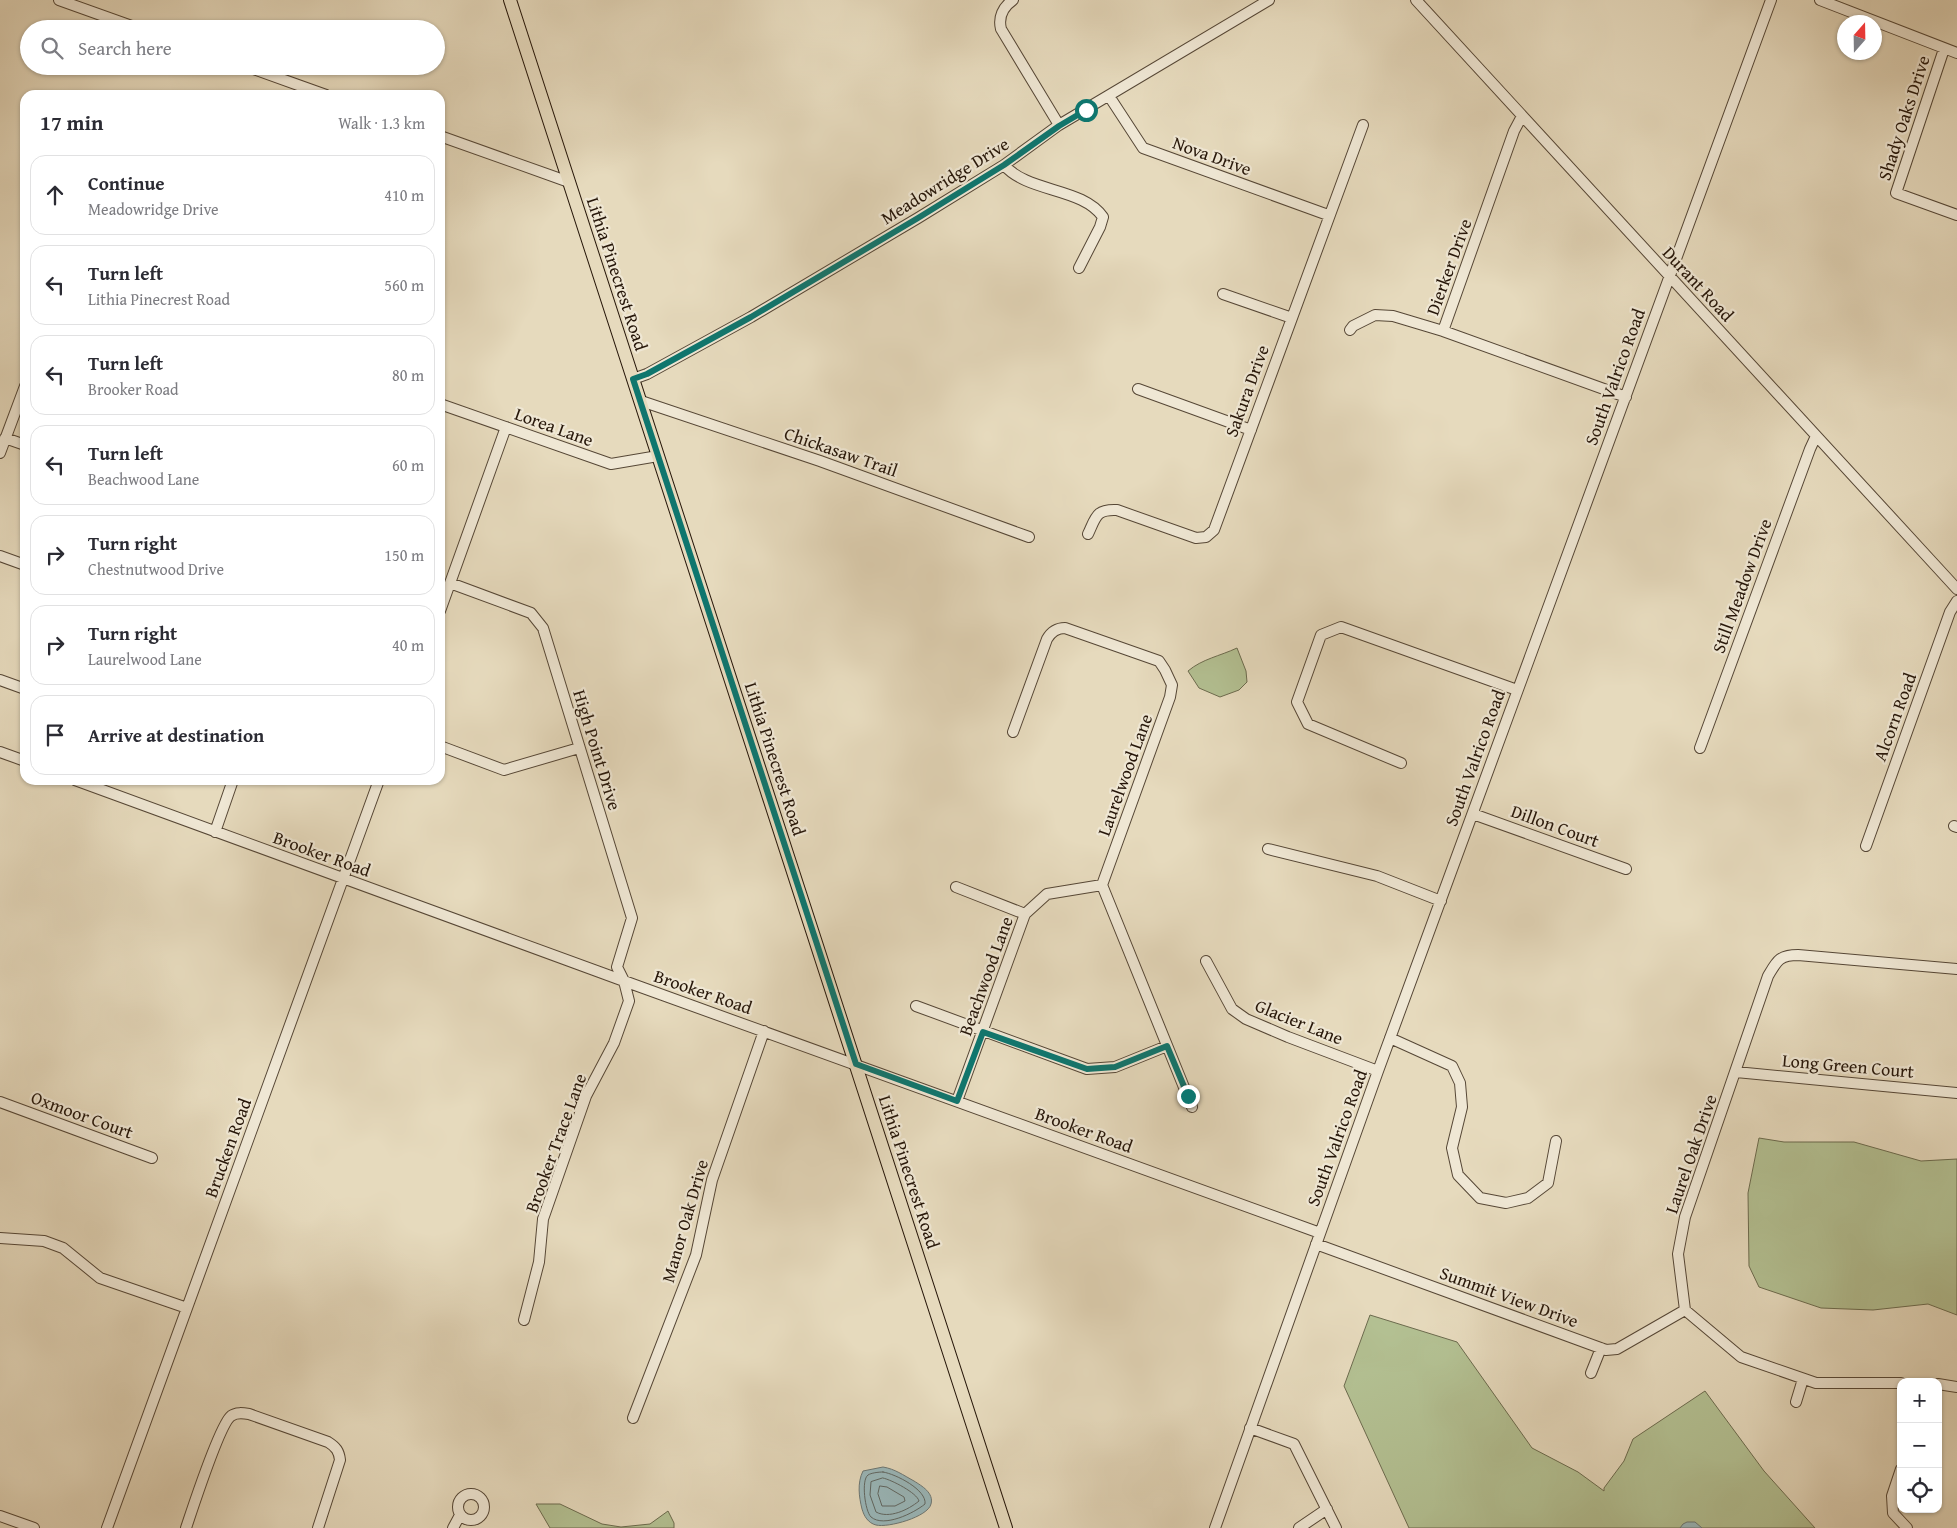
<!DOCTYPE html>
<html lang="en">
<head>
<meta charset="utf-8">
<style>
  :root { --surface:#fff; --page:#f7f7f7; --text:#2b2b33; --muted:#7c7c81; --line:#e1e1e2 }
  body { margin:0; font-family:"Gentium Book Plus",serif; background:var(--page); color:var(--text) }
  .controls { position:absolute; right:15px; bottom:15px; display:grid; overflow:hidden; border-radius:10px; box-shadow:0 1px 4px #0004 }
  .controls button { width:45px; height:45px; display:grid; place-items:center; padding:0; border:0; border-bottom:1px solid var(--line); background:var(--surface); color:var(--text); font:25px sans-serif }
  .compass { position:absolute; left:1837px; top:15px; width:45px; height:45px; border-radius:50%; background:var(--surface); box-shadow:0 1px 4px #0004; rotate:20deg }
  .stop { position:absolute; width:15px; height:15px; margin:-11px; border:4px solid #0f766e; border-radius:50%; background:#fff }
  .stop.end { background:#0f766e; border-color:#fff; box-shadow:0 1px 5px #0008 }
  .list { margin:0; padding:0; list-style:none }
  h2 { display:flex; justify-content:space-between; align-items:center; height:65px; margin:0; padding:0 20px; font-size:21px }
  h2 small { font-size:16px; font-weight:400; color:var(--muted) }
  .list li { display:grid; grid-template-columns:32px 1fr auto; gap:15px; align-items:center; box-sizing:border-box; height:80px; margin:0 10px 10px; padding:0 10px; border:1px solid var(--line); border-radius:15px }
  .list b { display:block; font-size:19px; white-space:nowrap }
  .list p { margin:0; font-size:16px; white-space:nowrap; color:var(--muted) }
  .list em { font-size:16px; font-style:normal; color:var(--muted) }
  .icon { flex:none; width:28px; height:28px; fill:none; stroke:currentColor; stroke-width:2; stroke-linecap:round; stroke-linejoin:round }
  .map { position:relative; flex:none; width:1957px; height:1528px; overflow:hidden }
  .search { position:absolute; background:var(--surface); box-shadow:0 1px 4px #0004; left:20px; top:20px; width:425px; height:55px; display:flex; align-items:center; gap:12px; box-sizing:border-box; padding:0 18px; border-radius:28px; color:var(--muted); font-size:19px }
  .panel { position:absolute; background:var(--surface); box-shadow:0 1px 4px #0004; left:20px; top:90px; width:425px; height:695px; border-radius:15px }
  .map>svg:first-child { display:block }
  .green { fill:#b3c092; stroke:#6c6b4e }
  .water { fill:#9ab8bb; stroke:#6c7774 }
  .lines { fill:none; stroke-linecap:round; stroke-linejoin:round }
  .shore { stroke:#606762; stroke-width:1 }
  .minor-casing { stroke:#564736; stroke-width:12 }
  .major-casing { stroke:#261609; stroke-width:14 }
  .minor { stroke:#efe7d4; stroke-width:10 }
  .major { stroke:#e6dabd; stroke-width:12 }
  .route { stroke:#0f766e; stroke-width:6 }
  .labels { text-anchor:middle; stroke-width:4.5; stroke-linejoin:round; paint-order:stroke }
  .street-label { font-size:18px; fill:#261609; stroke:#efe7d4 }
</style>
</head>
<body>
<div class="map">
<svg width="1957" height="1528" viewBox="0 0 1957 1528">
  <rect width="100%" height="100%" fill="#e6dabd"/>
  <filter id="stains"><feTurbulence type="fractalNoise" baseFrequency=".004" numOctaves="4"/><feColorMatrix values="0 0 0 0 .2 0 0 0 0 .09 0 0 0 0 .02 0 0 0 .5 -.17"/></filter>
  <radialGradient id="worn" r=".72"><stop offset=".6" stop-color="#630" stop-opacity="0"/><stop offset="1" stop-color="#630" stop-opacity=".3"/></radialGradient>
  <path class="green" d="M1237,648l9,23 1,11 -8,8 -19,7 -21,-9 -11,-17c14,-12 32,-15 49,-23z
    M1759,1138l25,4h70l67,19 36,-2v156l-29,-11 -55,6 -52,-2 -62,-21 -10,-21 -1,-73z
    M1370,1315l87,27 75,106 46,24 26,19v-3l20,-27 9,-22 72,-48 59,80 51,57h-406l-65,-142z
    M536,1504h24l42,20 19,3 29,-3 18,-13 6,12v5h-124z"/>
  <path class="water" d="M883,1467c12,2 20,8 31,14 8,5 20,12 17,23 -3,13 -43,24 -55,21 -8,-2 -12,-9 -14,-16 -3,-12 -5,-26 1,-38z
    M1687,1522h8l7,6h-22l3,-4z"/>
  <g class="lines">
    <path class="shore" d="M883,1472c13,2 44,18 42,32 -11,9 -41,24 -54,13 -6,-6 -10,-37 -3,-42 3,-2 10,-3 15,-3z
      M883,1478c9,2 34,15 36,23 -11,9 -30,18 -43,11l-6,-17 1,-13z
      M880,1486l7,1 17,10 1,4 -10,5h-13l-4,-12z"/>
    <defs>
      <path id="minor" d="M59,0l81,29
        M1013,0c-10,7 -15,17 -12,29l58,96
        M1416,0l541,589
        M1820,0l137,53
        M1944,49l-48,144 61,22
        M245,66l81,29
        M1109,96l34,52 185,67
        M440,136l129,46
        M1004,165c24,28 78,22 99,52l-3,10 -21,41
        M1223,294l69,24
        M1350,330l3,-4 22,-11 18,1 50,15 183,66
        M1443,331l71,-200 8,-15
        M633,379l14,-5 104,-57 167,-99 86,-53 55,-40 210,-125
        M1138,389l113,41
        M641,401l179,60 209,76
        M440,404l171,60 47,-8
        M5,438l20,7
        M0,453l25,-67
        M1088,534c8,-17 8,-25 29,-24l79,28 10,-1 8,-7 149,-405
        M0,556l25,9
        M450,583l81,30 12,15 89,290 -15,49 7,14 5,20 -15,42 -28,53 -43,123 -4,43 -15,58
        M440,611l66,-184
        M0,680l25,9
        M1013,732l34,-93c4,-7 9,-11 18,-11l94,33 6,9 7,15 -2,12 -68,188 90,222
        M440,746l64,24 75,-22
        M1700,748l110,-299 6,-13
        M0,752l25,9
        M1401,763l-93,-39 -11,-22 24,-67 20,-8 176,63
        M75,780l549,201 696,252
        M1473,814l153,55
        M1954,826l3,1
        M215,832l18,-52
        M1866,846l84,-234 7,-11
        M1268,849l109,27 64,25
        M956,887l69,27
        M1206,961l26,48 14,10 42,18 90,34
        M916,1006l171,63 28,-2 52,-21
        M1390,1038l62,28 8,17 2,24 -10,41 6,27 22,23 26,5 22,-5 20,-15 8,-42
        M1736,1072l221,21
        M957,1101l68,-187 22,-20 55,-9
        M0,1102l152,56
        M0,1238l44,3 19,7 37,30 87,30
        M1316,1244l290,106 11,-1 68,-39
        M1591,1373l10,-25
        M1901,1383h-85l-75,-26 -56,-47 -7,-56 7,-37 83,-241c9,-15 11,-21 30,-21l159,14
        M1938,1384l19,3
        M1796,1402l7,-23
        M633,1418l63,-163 16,-75 52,-149
        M1250,1428l44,16 42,84
        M1901,1469l-9,27 1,17 14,15
        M458 1507a13 13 0 1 1 26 0a13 13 0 1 1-26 0Z
        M0,1516l34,12
        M107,1528l272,-748
        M186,1528c6,-18 34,-104 45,-112 5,-4 12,-3 18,-2l79,28c8,5 11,9 12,18l-22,68
        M453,1528l7,-13
        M1215,1528l163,-457 393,-1071
        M1299,1528l28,-19"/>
      <path id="major" d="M510,0l496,1528"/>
    </defs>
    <use href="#minor" class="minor-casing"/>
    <use href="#major" class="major-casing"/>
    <use href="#minor" class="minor"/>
    <use href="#major" class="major"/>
  </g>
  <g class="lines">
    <path class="route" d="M1086,110l-27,16 -55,39 -86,53 -167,99 -104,57 -14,5 223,685 101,37 26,-69 104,37 28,-2 52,-21 21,50"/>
  </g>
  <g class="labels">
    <g class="street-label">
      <text transform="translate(1904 118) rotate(-72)" y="6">Shady Oaks Drive</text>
      <text transform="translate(1212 156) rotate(20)" y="6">Nova Drive</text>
      <text transform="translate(945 181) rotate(-32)" y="6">Meadowridge Drive</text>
      <text transform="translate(1449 267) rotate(-70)" y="6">Dierker Drive</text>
      <text transform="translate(617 274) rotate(72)" y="6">Lithia Pinecrest Road</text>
      <text transform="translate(1698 284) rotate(47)" y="6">Durant Road</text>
      <text transform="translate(1615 377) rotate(-70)" y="6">South Valrico Road</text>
      <text transform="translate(1247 391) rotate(-70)" y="6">Sakura Drive</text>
      <text transform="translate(554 427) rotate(20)" y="6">Lorea Lane</text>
      <text transform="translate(841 452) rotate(19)" y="6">Chickasaw Trail</text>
      <text transform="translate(1742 586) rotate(-70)" y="6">Still Meadow Drive</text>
      <text transform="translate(1895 717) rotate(-70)" y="6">Alcorn Road</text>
      <text transform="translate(597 750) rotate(73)" y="6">High Point Drive</text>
      <text transform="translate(1475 758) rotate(-70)" y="6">South Valrico Road</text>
      <text transform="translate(775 759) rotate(72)" y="6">Lithia Pinecrest Road</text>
      <text transform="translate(1125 775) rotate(-70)" y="6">Laurelwood Lane</text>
      <text transform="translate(1555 826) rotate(20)" y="6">Dillon Court</text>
      <text transform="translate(322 854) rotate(20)" y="6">Brooker Road</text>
      <text transform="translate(986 976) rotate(-70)" y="6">Beachwood Lane</text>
      <text transform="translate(703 992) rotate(19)" y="6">Brooker Road</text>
      <text transform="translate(1299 1022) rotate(22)" y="6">Glacier Lane</text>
      <text transform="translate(1848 1066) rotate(5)" y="6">Long Green Court</text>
      <text transform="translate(82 1115) rotate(20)" y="6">Oxmoor Court</text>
      <text transform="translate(1084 1130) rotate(20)" y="6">Brooker Road</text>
      <text transform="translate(1337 1138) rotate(-70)" y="6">South Valrico Road</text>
      <text transform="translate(556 1143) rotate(-70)" y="6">Brooker Trace Lane</text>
      <text transform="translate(228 1148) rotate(-70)" y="6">Brucken Road</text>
      <text transform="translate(1691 1154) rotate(-71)" y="6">Laurel Oak Drive</text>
      <text transform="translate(909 1172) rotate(72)" y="6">Lithia Pinecrest Road</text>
      <text transform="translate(685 1221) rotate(-74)" y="6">Manor Oak Drive</text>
      <text transform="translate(1509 1297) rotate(20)" y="6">Summit View Drive</text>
    </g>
  </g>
  <rect width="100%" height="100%" filter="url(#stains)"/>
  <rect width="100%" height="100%" fill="url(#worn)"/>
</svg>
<div class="controls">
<button>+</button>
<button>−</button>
<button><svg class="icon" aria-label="locate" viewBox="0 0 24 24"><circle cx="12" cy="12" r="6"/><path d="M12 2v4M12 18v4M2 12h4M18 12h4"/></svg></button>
</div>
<svg class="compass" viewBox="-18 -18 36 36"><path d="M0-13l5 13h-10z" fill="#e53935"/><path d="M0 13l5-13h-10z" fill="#7c7c81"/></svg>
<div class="stop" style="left:1086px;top:110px"></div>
<div class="stop end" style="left:1188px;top:1096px"></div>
<div class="search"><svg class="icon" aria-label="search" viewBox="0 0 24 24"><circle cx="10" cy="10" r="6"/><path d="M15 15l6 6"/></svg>Search here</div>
<section class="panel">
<h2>17 min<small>Walk · 1.3 km</small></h2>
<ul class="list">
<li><svg class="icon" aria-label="ahead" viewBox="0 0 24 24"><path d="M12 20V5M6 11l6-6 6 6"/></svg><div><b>Continue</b><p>Meadowridge Drive</p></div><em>410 m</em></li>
<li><svg class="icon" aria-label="left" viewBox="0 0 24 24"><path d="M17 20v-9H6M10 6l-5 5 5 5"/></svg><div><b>Turn left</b><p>Lithia Pinecrest Road</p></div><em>560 m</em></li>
<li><svg class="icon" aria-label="left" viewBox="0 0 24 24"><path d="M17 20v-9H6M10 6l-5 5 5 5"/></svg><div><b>Turn left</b><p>Brooker Road</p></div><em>80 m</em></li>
<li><svg class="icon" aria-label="left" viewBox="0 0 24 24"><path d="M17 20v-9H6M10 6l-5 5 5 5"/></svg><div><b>Turn left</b><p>Beachwood Lane</p></div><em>60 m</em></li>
<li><svg class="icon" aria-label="right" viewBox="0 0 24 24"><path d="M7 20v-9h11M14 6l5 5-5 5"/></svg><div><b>Turn right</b><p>Chestnutwood Drive</p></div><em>150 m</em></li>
<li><svg class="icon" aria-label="right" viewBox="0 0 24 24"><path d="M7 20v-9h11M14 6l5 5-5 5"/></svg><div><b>Turn right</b><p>Laurelwood Lane</p></div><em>40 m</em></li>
<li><svg class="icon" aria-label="arrive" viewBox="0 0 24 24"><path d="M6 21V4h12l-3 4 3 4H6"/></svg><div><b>Arrive at destination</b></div></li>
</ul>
</section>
</div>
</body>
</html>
